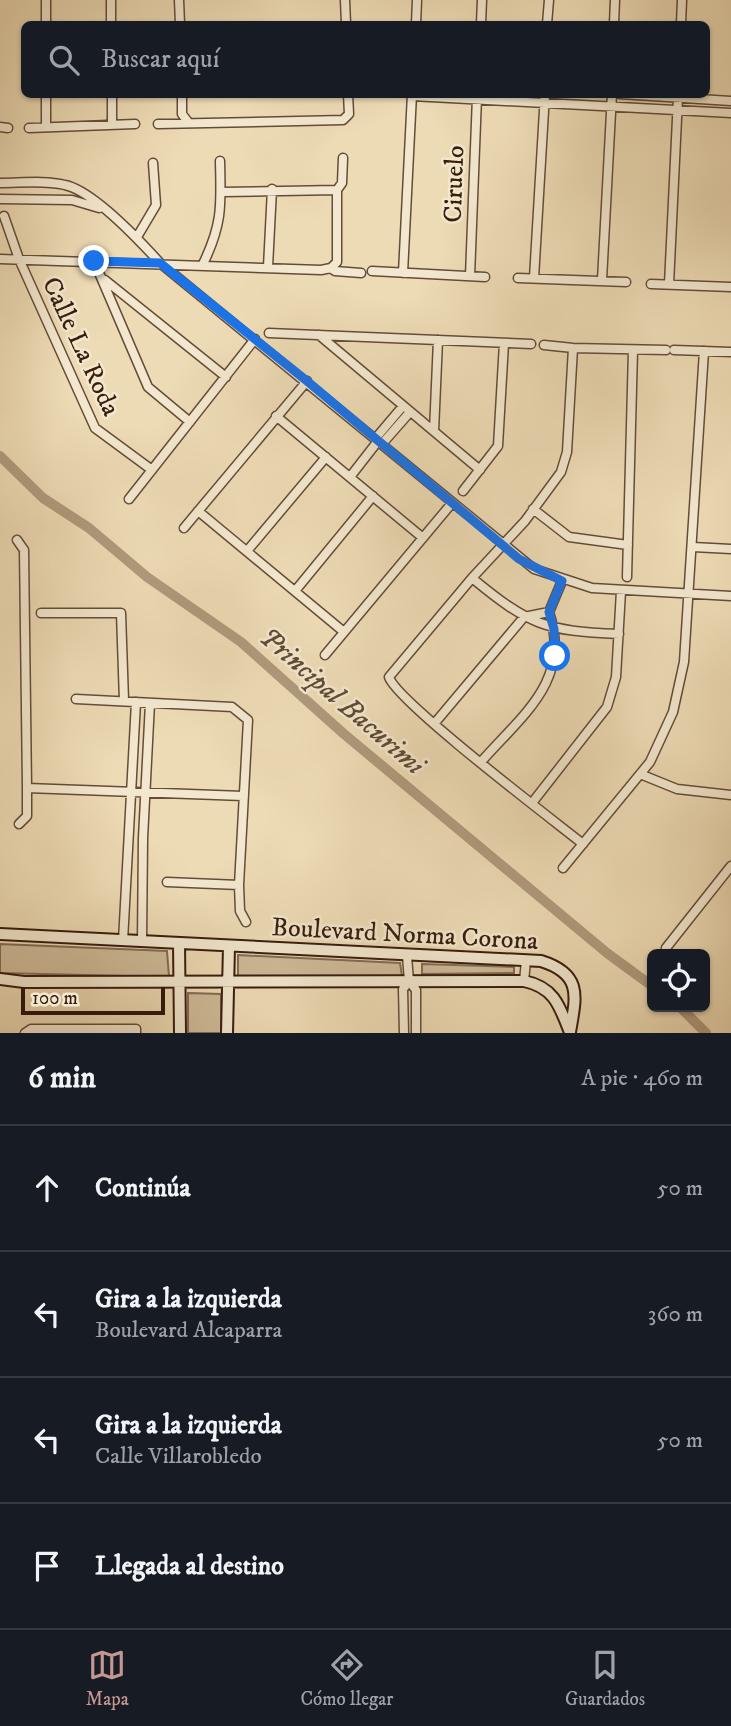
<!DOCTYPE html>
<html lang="es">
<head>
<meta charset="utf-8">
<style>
  :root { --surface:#171b24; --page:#20242c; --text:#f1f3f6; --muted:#9ea1a6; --line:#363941; --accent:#c59692 }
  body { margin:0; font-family:"IM FELL DW Pica",serif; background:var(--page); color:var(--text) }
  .controls { position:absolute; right:21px; bottom:21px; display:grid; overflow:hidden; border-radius:10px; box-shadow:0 2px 5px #0004 }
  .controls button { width:63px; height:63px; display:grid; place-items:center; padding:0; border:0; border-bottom:2px solid var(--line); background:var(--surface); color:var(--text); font:35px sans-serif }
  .scale { position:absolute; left:21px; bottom:18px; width:144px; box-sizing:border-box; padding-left:7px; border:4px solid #381d0e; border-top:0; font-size:19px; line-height:24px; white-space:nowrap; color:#381d0e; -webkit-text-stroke:5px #f3e8cf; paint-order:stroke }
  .stop { position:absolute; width:21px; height:21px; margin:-16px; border:5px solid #1a73e8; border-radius:50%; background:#fff }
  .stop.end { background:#1a73e8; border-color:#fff; box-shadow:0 2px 7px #0008 }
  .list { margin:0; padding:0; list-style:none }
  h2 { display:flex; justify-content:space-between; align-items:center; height:91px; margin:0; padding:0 28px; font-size:30px }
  h2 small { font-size:23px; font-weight:400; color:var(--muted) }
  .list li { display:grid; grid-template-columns:46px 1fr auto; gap:21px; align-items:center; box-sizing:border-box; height:126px; padding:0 28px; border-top:2px solid var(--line) }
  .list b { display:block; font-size:26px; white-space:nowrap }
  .list p { margin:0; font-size:23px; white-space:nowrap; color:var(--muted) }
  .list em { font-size:23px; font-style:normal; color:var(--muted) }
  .icon { flex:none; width:38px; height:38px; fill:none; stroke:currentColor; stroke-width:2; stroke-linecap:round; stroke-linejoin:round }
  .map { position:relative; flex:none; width:731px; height:1033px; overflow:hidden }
  .search { position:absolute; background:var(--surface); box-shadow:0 2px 5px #0004; left:21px; right:21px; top:21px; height:77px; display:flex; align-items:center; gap:18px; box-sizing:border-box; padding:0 24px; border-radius:10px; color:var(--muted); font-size:26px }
  .sheet { height:595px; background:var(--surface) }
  nav { display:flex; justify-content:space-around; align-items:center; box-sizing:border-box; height:98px; border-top:2px solid var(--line); background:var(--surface); font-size:19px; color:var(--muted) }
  nav a { display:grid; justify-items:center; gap:4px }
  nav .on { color:var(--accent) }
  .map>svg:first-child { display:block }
  .green { fill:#cebb99; stroke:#836c54; stroke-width:2 }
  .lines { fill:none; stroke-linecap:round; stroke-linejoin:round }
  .canal { stroke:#af9a7c; stroke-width:10 }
  .street-casing { stroke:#654c38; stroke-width:11 }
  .secondary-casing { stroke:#381d0e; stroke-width:14 }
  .street { stroke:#f3e8cf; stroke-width:8 }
  .secondary { stroke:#f3e8cf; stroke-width:10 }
  .route { stroke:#1a73e8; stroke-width:9 }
  .labels { text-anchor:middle; stroke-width:5; stroke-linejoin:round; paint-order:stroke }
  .street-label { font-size:26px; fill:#381d0e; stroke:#f3e8cf }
  .water-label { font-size:28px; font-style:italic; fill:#624934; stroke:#f3e8cf }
</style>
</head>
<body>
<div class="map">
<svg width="731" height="1033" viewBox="0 0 731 1033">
  <rect width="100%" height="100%" fill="#eddbb5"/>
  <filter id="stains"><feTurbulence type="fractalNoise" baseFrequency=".00286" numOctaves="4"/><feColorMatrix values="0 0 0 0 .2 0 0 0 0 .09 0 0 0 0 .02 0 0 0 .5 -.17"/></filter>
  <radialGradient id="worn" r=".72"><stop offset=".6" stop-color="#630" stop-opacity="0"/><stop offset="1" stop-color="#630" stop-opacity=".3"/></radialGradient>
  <path class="green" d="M0,944l167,7 2,26 -169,-4z
    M238,955l162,8 2,13h-164z
    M422,964l92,3v6l-92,1z
    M188,993l33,1v39h-33z"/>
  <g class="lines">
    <path class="canal" d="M0,456l43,42 46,30 58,49 94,65 103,92 263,219 45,33
      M680,1007l26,26"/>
    <defs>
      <path id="street" d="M111,0v24
        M179,0l1,24
        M345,0l1,24
        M46,24v-24
        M416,24l1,-24
        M481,24l1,-24
        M547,24l2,-24
        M614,24l1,-24
        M681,24l1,-24
        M112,94v31
        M182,94v20l6,8
        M620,94l111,7
        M412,96l319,17
        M158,124l185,-4 6,-6 -1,-20
        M0,127l8,1
        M46,127v-33
        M29,128l106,-4
        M0,183c21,0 45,-3 65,2 28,6 75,56 95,78l374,306 58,19 139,8
        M223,192l114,-2
        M0,199l72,1 27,8
        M4,216l15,43 76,169 57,42
        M137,237l19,-32 -3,-42
        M0,259l321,11 10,-2 4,3 26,2
        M94,261l54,126 42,35
        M203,264c20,-41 18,-60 17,-103
        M268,267l4,-78
        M331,268l6,-6v-72l5,-7 1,-25
        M372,271l113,6
        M403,273l9,-179
        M470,276l7,-179
        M518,278l108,4
        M534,278l11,-184
        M105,280l121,97
        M602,280l10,-186
        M651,284l80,3
        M669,284l9,-186
        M269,333l262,11
        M319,335l161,135
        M544,345l29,3 93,2
        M573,348l-6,104 -6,20 -36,49 -53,57 -83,99c7,24 164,143 194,167
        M674,350l57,2
        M276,416l147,122
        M434,431l4,-91
        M375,439l28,-33
        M382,444l28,-32
        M350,477l28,-36
        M463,491l35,-45 6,-103
        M129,499l126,-160
        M533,509l36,28 59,8
        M198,511l146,121
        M184,528l123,-147
        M17,540l7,10 3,238
        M693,547l38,2
        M247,551l79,-94
        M627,577l6,-227
        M472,578c57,47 73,53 147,56
        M295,591l78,-95
        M41,613h80l3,88
        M325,655l127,-152
        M76,699l156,8 16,13 -9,165 1,26 6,11
        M434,724l90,-107 25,-5
        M481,762c41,-47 91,-81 68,-150l13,-31
        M640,774l37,15 54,6
        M532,803l75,-96 9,-30 5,-86
        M19,824l8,-8v-28l216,8
        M563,868l87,-106 23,-50 11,-50 20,-311
        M167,882l72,3
        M123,941l13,-239
        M142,941l1,-103 7,-135
        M666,948l65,-82
        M407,956l2,25
        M409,981l7,9v43
        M524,981l2,-20
        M25,1033l6,-4h105v4
        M404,1033l-1,-44 6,-8"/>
      <path id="secondary" d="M0,934l541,27c42,13 35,36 29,71
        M179,943l1,90
        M0,979l24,3 500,-1c29,6 35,23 45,49
        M227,1033l2,-87"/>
    </defs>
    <use href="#street" class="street-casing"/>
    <use href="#secondary" class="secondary-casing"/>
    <use href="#street" class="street"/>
    <use href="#secondary" class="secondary"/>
  </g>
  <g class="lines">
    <path class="route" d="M94,261l66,2 147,118 212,178 43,22 -13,31 5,17 1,27"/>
  </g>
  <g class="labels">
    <g class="street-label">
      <text transform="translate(453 184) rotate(-88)" y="9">Ciruelo</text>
      <text transform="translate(82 346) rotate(65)" y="9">Calle La Roda</text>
      <text transform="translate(405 933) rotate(3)" y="9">Boulevard Norma Corona</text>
    </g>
    <g class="water-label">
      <text transform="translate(343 700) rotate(41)" y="10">Principal Bacurimi</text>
    </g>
  </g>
  <rect width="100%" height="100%" filter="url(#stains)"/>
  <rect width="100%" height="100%" fill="url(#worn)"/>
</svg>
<div class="controls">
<button><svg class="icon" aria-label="locate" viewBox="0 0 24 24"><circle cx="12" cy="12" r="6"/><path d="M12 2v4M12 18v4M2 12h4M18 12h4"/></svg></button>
</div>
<div class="scale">100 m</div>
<div class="stop" style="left:555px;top:656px"></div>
<div class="stop end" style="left:94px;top:261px"></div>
<div class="search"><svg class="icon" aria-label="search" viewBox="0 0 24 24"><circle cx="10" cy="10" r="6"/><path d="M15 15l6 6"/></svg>Buscar aquí</div>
</div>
<section class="sheet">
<h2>6 min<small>A pie · 460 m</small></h2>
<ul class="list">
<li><svg class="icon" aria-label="ahead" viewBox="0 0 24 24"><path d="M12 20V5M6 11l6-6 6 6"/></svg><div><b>Continúa</b></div><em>50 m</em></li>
<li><svg class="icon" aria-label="left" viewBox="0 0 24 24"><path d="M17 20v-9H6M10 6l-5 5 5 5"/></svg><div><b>Gira a la izquierda</b><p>Boulevard Alcaparra</p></div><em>360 m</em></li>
<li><svg class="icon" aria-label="left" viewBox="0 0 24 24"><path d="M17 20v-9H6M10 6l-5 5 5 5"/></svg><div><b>Gira a la izquierda</b><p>Calle Villarobledo</p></div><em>50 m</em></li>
<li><svg class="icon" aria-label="arrive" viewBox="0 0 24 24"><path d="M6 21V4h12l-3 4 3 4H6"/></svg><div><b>Llegada al destino</b></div></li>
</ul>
</section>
<nav>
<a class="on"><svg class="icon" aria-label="map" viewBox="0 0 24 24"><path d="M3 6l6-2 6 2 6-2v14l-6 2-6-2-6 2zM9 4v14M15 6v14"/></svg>Mapa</a>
<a><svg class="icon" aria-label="directions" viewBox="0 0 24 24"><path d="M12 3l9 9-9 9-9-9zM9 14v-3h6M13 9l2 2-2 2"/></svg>Cómo llegar</a>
<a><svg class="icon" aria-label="saved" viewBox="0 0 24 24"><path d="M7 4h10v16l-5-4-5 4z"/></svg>Guardados</a>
</nav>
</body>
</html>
